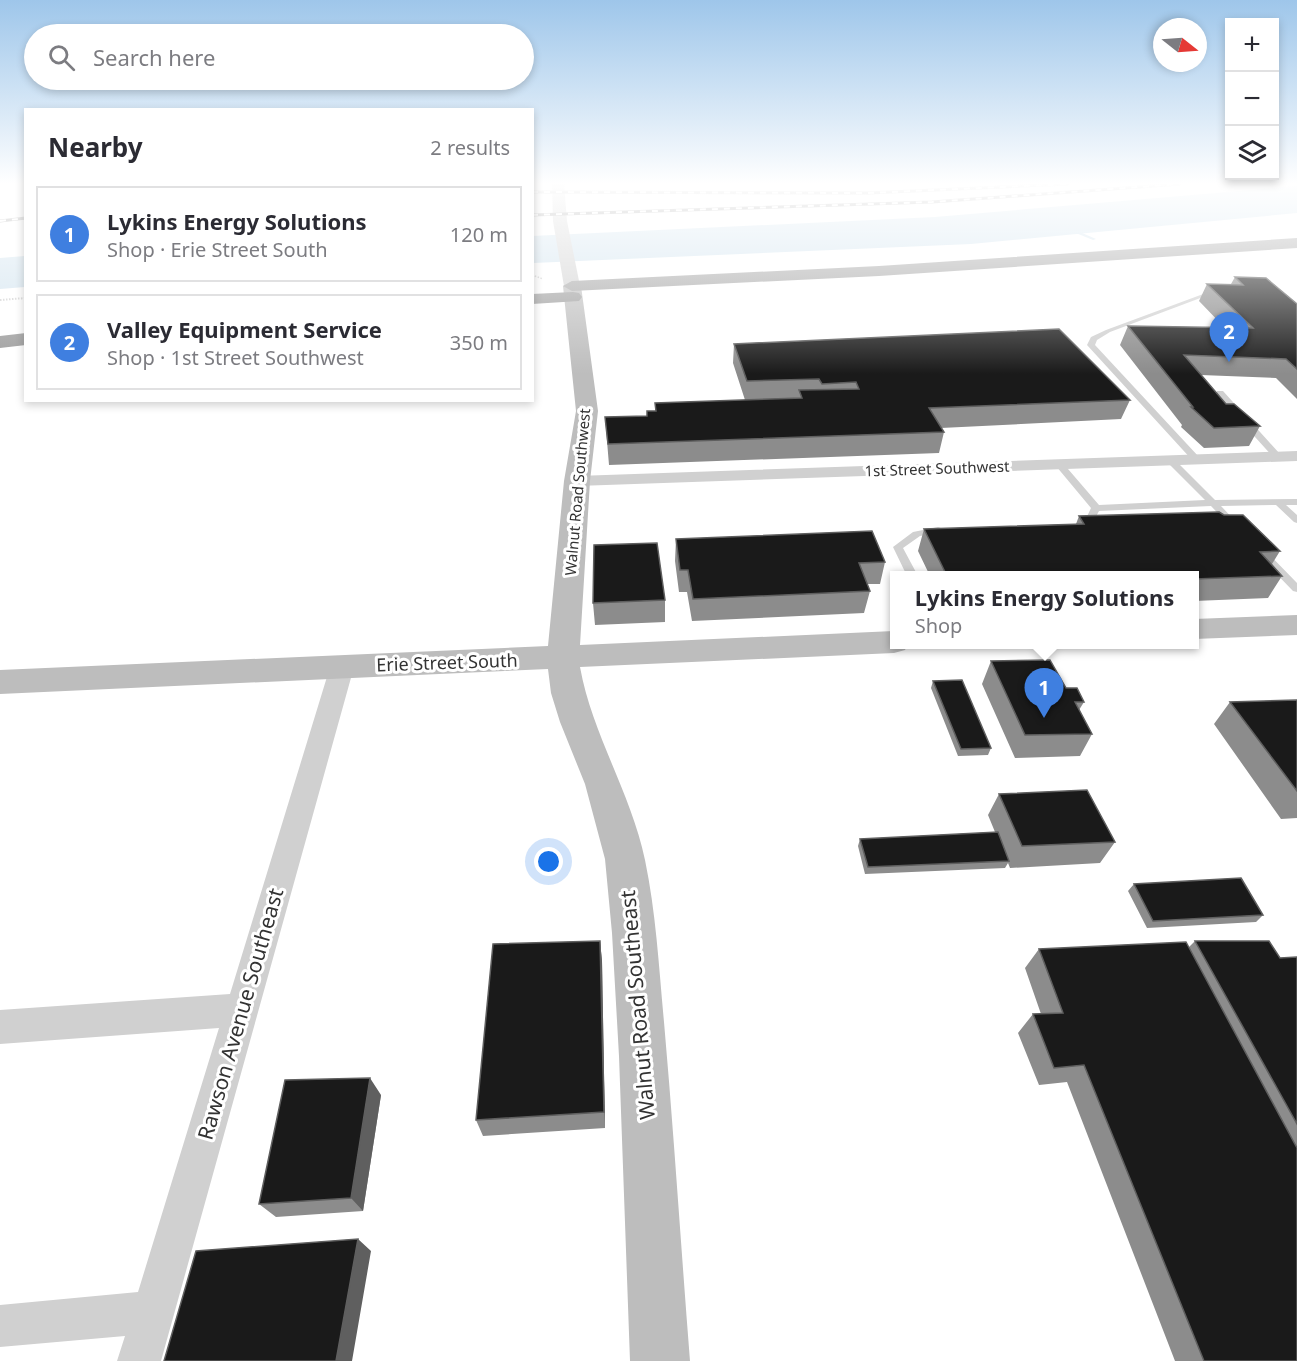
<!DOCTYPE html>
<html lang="en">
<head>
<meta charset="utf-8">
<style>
  :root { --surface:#fff; --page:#f7f7f7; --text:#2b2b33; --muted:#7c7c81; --line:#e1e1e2; --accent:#b45309 }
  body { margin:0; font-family:"Noto Sans",sans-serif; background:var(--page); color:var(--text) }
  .controls { position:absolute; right:18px; top:18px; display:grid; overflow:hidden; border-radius:0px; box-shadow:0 3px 9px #0003 }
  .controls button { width:54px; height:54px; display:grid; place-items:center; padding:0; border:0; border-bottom:2px solid var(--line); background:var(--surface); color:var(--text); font:30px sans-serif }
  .compass { position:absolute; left:1153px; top:18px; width:54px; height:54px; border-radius:50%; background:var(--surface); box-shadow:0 3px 9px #0003; rotate:107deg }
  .you { position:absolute; left:549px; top:862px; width:21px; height:21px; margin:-15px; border:4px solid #fff; border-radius:50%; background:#1a73e8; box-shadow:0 0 0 9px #1a73e833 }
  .badge { display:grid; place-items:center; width:39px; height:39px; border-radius:50%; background:var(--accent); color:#fff; font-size:20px; font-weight:700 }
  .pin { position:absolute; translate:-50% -50px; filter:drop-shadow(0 2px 3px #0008) }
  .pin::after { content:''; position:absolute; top:32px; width:21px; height:18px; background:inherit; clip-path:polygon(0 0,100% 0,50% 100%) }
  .popup { position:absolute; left:890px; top:571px; width:309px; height:78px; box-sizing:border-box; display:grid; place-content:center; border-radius:0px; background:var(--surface); filter:drop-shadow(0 2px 4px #0005); font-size:20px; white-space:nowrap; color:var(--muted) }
  .popup b { font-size:22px; color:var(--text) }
  .popup::after { content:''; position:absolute; left:50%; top:100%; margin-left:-12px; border:12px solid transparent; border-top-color:var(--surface) }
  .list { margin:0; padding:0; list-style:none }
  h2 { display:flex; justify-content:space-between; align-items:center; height:78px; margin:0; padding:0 24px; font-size:26px }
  h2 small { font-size:20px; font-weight:400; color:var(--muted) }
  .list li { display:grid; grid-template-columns:39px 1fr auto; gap:18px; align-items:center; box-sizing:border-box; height:96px; margin:0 12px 12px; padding:0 12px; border:2px solid var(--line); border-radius:0px }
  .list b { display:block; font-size:22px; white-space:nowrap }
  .list p { margin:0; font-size:20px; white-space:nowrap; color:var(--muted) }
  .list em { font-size:20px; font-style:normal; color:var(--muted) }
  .icon { flex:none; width:33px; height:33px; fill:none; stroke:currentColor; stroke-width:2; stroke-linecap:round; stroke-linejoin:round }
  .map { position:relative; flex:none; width:1297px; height:1361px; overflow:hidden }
  .search { position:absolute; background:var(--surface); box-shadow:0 3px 9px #0003; left:24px; top:24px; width:510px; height:66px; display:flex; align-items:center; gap:15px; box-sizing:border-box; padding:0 21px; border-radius:33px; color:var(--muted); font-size:22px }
  .panel { position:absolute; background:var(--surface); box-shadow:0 3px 9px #0003; left:24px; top:108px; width:510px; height:294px; border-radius:0px }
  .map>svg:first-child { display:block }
  .water { fill:#cfe2ee }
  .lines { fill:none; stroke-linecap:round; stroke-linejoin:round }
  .stream { fill:#cfe2ee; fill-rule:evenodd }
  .path-far1 { stroke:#cdcdcd; stroke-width:1.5; stroke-dasharray:1.5 1.5; stroke-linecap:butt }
  .path { stroke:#cdcdcd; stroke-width:2; stroke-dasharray:1.5 1.5; stroke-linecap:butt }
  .service { fill:#d0d0d0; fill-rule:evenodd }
  .minor { fill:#d0d0d0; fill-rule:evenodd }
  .tertiary { fill:#d0d0d0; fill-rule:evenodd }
  .secondary { fill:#bdbdbd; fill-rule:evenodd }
  .trunk { fill:#a2a2a2; fill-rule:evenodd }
  .motorway { fill:#9a9a9a; fill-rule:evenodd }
  .rail-casing { stroke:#888; stroke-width:3 }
  .rail { stroke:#fff; stroke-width:2; stroke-dasharray:6; stroke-linecap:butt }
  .wall { fill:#8c8c8c }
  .shaded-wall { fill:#5f5f5f }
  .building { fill:#1a1a1a; stroke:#5f5f5f; stroke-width:1.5 }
  .labels { text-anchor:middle; stroke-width:6; stroke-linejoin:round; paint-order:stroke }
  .far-street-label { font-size:15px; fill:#333; stroke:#fff }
  .street-label { font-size:18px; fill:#333; stroke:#fff }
  .near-street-label { font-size:21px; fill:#333; stroke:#fff }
</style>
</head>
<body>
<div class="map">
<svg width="1297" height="1361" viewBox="0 0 1297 1361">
  <rect width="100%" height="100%" fill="#fff"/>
  <path class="water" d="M1297,186v27l-326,31 -438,19 -1,-27 403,-19z
    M25,256v31l-25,2v-31z"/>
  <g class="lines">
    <path class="stream" d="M1071,229h2l23,10 -3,1 -22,-9z"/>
    <path class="path-far1" d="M532,275l11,4"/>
    <path class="path" d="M0,300l26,-2"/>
    <path class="service" d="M1214,290l5,1 -109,41 -13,8 -2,5 104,112v4h-6l-106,-116 4,-8 15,-7z
      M1217,391h6l57,63v4h-6l-57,-63z
      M1170,457l3,1 42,42 82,-1v6h-11l11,10v8l-3,-1 -18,-17 -55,1 19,20 -5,3 -3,-1 -21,-22 -112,5 -9,17h-12l-2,-2 8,-3 7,-15 -35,-42v-4h6l37,43 106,-5 -38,-38 -1,-2z
      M938,527l3,1v4l-21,4 -17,12 15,28h-11l-14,-29 20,-15z
      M1262,550l4,1 31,32v9l-4,-1 -35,-36 -1,-2z"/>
    <path class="minor" d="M1297,451v10l-720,25 -9,-5 9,-5z
      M342,659l8,2 4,6 -193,694h-44l8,-25 -125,11v-42l138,-13 81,-264 -219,16v-34l230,-16 100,-327 4,-6z"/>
    <path class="tertiary" d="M552,184h12l3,37 13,65 -8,5 -8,-5 -11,-65z"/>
    <path class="secondary" d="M572,281l9,5 17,125 -8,70 -10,164 314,-14v13h14l-3,6 -11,3 -314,14c12,67 51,126 65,193 11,53 14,108 19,162 10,113 17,226 26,339h-60l-11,-305 -7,-123 -7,-74 -20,-75 -25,-62 -9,-29 -3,-24 -548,25v-24l548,-24 16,-165 12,-70 -13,-125z
      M1297,615v20l-103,4v-20z"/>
    <path class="trunk" d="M1297,238v10l-418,28 -307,15 -9,-5 9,-5 307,-15z"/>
    <path class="motorway" d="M573,292l6,1 3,4 -3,4 -47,3v-10z
      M26,333v12l-26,3v-12z"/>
    <defs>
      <path id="rail" d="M532,192l336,1 200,-9
        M532,215l400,-13 248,-18
        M0,221l26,-3"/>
    </defs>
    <use href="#rail" class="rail-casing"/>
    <use href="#rail" class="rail"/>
  </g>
  <path class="wall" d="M1235,277l62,27v95l-21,-21 -75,-3 25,29 34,22 -11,20 -45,2 -23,-21 1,-2 -62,-80 8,-19 97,2 -26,-27 8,-17h24z
    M734,344l396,56 -9,19 -180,9 3,4 -5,21 -330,12 -4,-48 42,-1v-5h8v-8l90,-3 -12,-37z
    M1224,515l56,36 -8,13 10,12 -14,22 -74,3v-25h-264l-12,-25 6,-22 152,-5 3,-8z
    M676,539l209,23 -5,22h-13l3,7 -6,22 -172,8 -5,-29h-8l-4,-31z
    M665,600v22l-70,3 -2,-22z
    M991,661l75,27 18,14 -5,8 13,24 -12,22 -65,2 -33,-74z
    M933,681l58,67 -3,7 -30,1 -27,-68z
    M1297,700v118l-16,1 -67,-95 16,-22z
    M999,794l116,48 -15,21 -90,5 -2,-5 -3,5 -140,6 -7,-28 2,-7 135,-7 -7,-17z
    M1134,884l129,31 -7,7 -109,6 -19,-37z
    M600,941l2,20 3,167 -122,8 -7,-16z
    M1195,941l85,17 17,-1v404h-122l-108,-279 -28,3 -21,-52 15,-19h8l-16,-46 14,-19 150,-2z
    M381,1095l-18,116 -87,6 -17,-13z"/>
  <path class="shaded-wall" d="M600,941l2,20 3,167 -1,-16z
    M370,1078l11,17 -18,116 -12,-13z
    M358,1239l13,12 -19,110h-16z"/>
  <path class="building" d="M1235,277l31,1 31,26v65l-11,-10 -102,-4 42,49h8l26,22 -46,2 -23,-21h2l-65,-81 125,2 -46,-44 36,1z
    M1059,329l71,71 -201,8 15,24 -336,12 -3,-27 42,-1v-5h9l-1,-8 147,-5 -3,-8 60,-1 -3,-7 -34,2 -3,-5 -72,2 -13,-37z
    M1219,512l5,3h19l37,36 -20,1 22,24 -88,3v-3h-247l-23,-47 160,-5 -5,-8z
    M872,531l13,31 -26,1 11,28 -177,8 -5,-29h-8l-4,-31z
    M657,543l8,57 -72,3 1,-58z
    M1050,660l16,28h11l7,14h-9l17,32 -67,1 -34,-74z
    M962,680l29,68 -30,1 -28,-68z
    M1297,700v91l-67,-89z
    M1087,790l28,52 -93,4 -23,-52z
    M998,832l11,29 -141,6 -8,-28z
    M1241,878l22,37 -110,6 -19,-37z
    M600,941l4,171 -128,8 17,-176z
    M1195,941h74l11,17 17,-1v167z
    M1186,942l111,206v213h-93l-120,-296 -30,3 -21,-54 30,-1 -24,-64z
    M370,1078l-19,120 -92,6 26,-124z
    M358,1239l-22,122h-172l32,-110z"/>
  <linearGradient id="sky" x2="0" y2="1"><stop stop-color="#9ec6ea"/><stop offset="0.49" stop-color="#fff"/><stop offset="1" stop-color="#fff" stop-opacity="0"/></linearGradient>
  <rect width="1297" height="374" fill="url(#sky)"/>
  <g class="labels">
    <g class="far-street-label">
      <text transform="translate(937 469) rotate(-2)" y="5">1st Street Southwest</text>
      <text transform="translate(578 492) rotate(-85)" y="5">Walnut Road Southwest</text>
    </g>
    <g class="street-label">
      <text transform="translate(447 663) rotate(-2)" y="6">Erie Street South</text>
    </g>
    <g class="near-street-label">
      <text transform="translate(638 1005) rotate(-95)" y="7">Walnut Road Southeast</text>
      <text transform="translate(241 1014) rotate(-74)" y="7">Rawson Avenue Southeast</text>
    </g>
  </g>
</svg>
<div class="controls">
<button>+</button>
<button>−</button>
<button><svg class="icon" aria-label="layers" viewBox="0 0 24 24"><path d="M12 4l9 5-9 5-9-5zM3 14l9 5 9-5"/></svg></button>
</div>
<svg class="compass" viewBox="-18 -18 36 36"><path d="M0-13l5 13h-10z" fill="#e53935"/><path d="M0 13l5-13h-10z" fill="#7c7c81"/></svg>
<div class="you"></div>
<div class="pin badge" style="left:1044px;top:718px;background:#3f7fe0">1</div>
<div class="popup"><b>Lykins Energy Solutions</b>Shop</div>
<div class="pin badge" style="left:1229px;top:362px;background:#3f7fe0">2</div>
<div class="search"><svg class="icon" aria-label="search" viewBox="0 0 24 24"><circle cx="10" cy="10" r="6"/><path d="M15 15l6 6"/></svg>Search here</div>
<section class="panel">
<h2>Nearby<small>2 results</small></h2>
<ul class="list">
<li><span class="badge" style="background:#3f7fe0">1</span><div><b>Lykins Energy Solutions</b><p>Shop · Erie Street South</p></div><em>120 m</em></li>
<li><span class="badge" style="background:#3f7fe0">2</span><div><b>Valley Equipment Service</b><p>Shop · 1st Street Southwest</p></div><em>350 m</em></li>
</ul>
</section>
</div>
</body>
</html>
